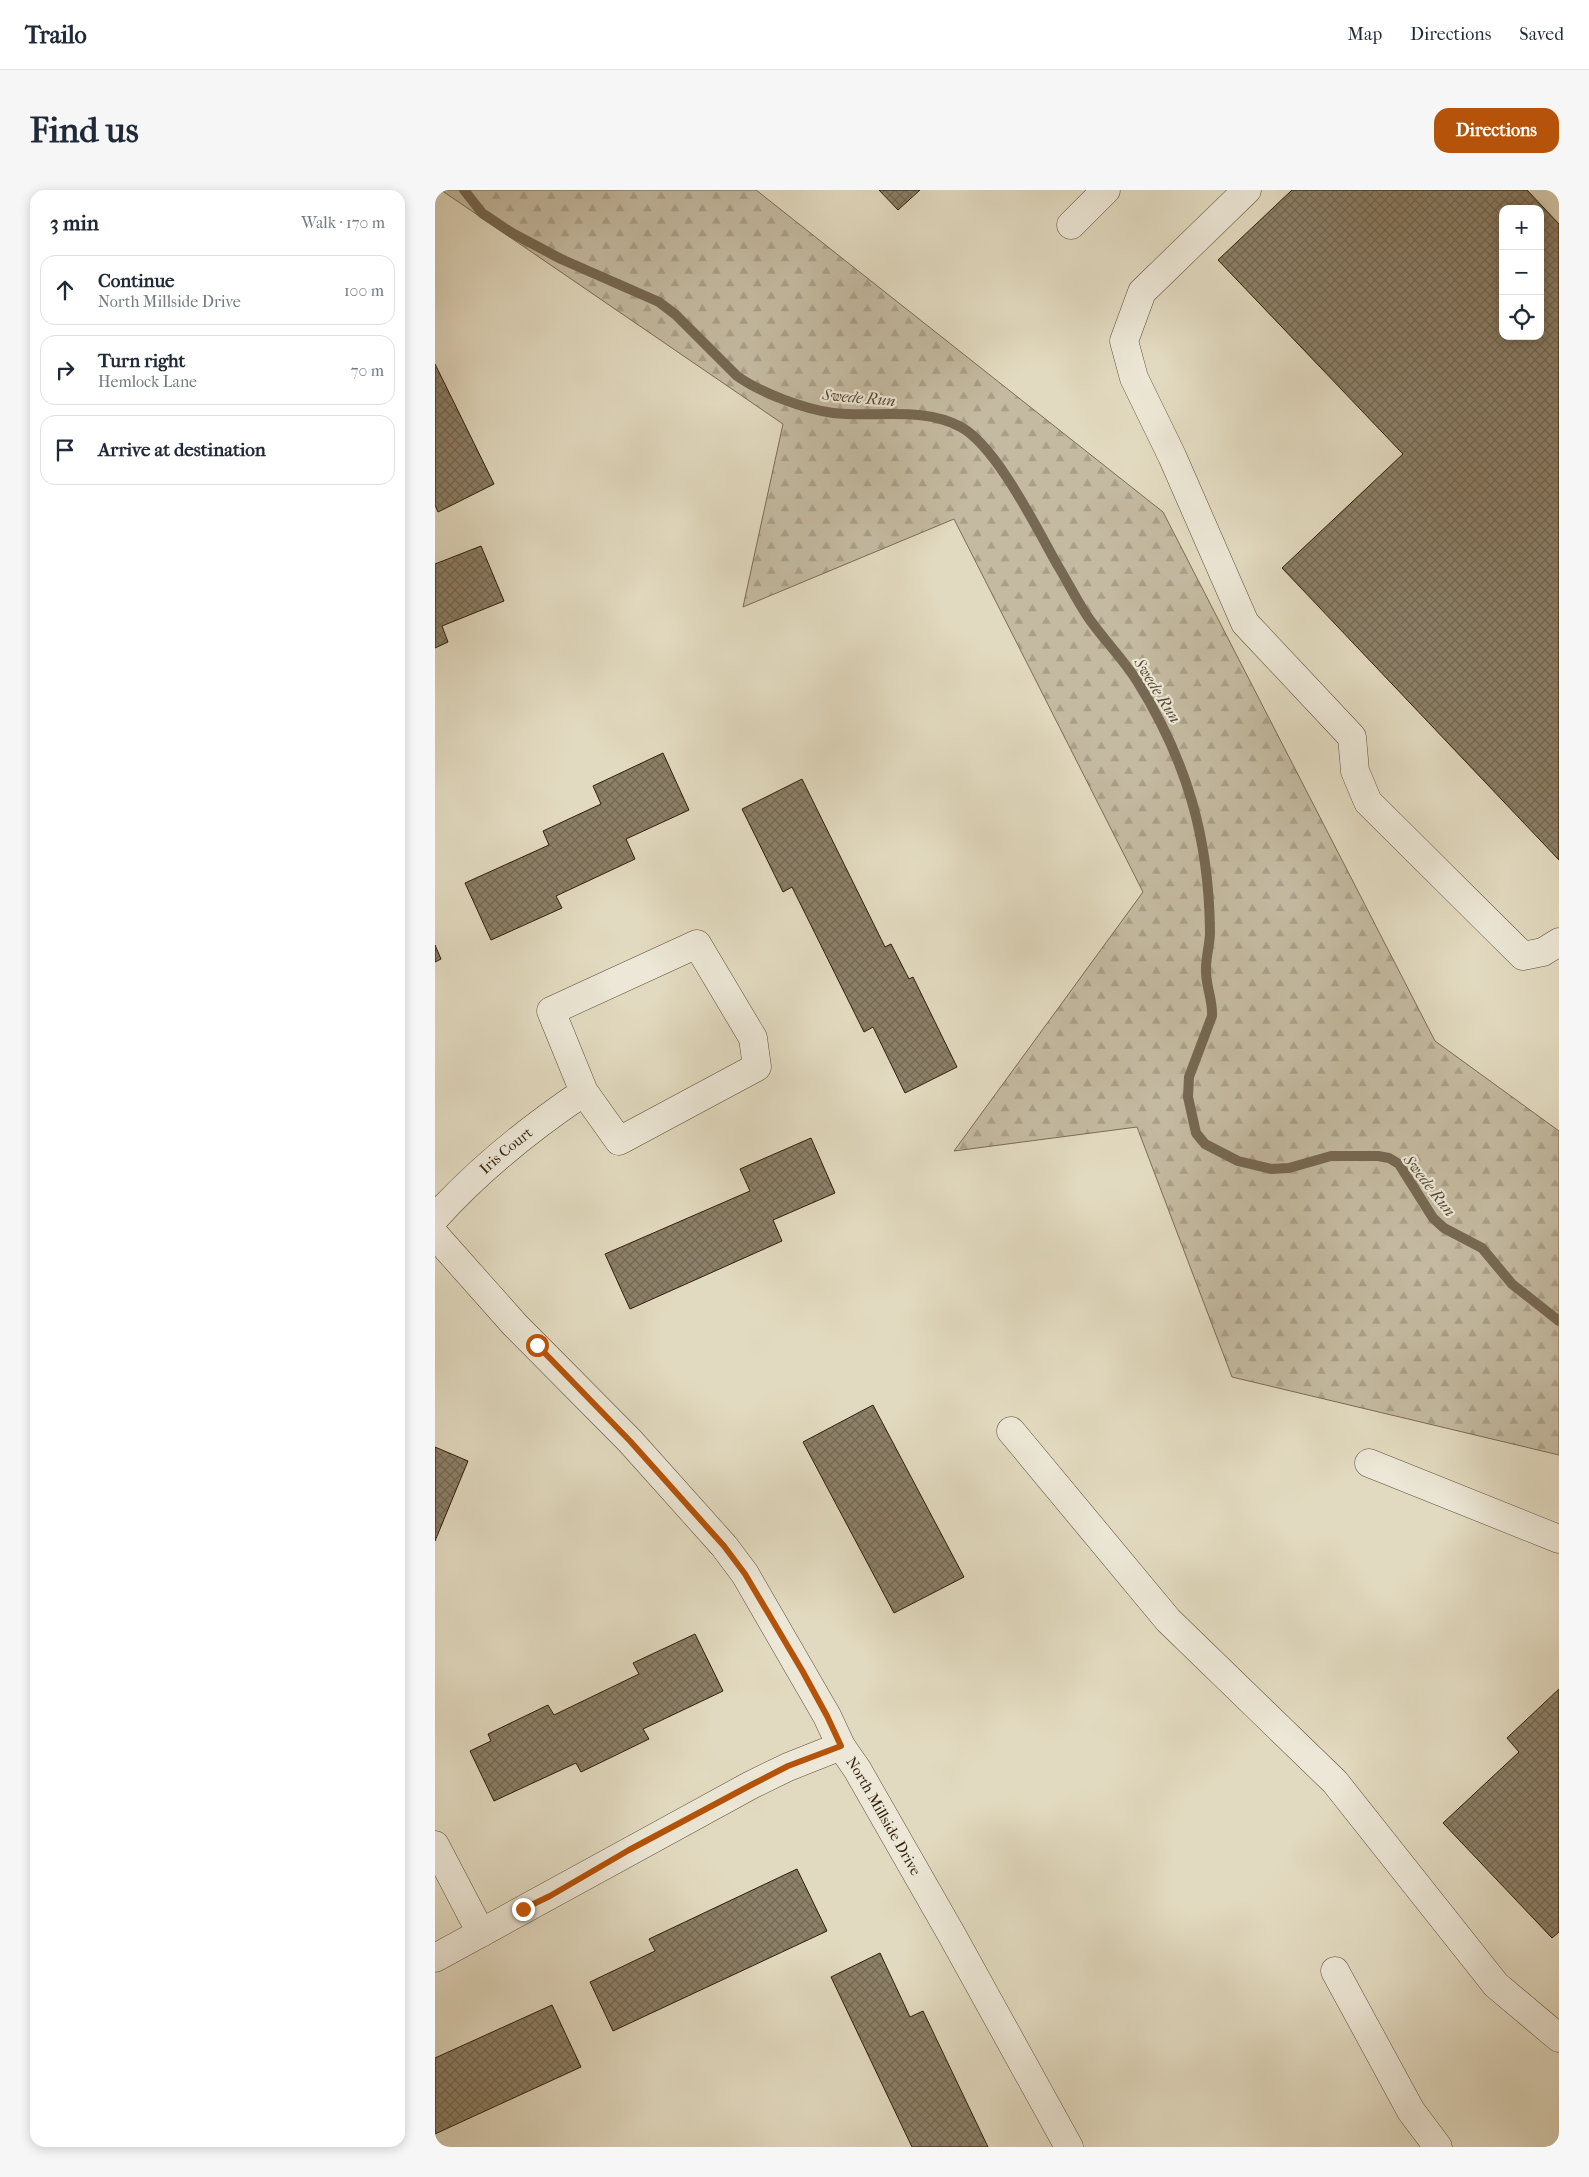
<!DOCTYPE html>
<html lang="en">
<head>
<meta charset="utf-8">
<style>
  :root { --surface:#fff; --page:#f6f6f7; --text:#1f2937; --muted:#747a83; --line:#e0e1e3; --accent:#b45309 }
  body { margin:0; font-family:"IM FELL French Canon",serif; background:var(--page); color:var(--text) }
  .controls { position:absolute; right:15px; top:15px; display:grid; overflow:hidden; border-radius:10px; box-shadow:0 2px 12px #0003 }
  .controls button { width:45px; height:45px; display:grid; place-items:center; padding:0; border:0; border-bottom:1px solid var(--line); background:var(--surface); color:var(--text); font:25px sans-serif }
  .stop { position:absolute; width:15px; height:15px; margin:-11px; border:4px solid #b45309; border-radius:50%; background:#fff }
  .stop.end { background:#b45309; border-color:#fff; box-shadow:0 1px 5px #0008 }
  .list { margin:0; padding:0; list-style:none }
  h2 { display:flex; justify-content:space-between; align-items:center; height:65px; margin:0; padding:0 20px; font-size:21px }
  h2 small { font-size:16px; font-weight:400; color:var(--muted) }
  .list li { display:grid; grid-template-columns:32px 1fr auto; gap:15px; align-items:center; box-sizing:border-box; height:70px; margin:0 10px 10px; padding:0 10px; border:1px solid var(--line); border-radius:15px }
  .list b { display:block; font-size:19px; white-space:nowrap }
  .list p { margin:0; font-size:16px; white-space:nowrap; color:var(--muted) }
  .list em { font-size:16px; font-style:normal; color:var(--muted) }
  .icon { flex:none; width:28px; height:28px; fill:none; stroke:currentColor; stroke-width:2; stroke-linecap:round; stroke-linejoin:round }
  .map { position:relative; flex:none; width:1124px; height:1957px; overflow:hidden; border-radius:15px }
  header { display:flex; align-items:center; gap:30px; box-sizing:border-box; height:70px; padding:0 25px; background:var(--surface); border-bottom:1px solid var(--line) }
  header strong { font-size:24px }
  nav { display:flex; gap:28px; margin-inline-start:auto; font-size:18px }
  .intro { display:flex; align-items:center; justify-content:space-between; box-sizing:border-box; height:120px; padding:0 30px }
  h1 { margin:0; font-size:35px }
  .button { padding:12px 22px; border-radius:15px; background:var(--accent); color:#fff; font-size:18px; font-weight:700 }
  main { display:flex; gap:30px; padding:0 30px }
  aside { flex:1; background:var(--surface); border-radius:15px; box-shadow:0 2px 12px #0003 }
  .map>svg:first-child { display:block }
  .forest { fill:url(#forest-firs); stroke:#7a6c55 }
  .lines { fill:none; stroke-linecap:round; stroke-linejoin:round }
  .stream { stroke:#766852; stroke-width:10 }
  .building { fill:url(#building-cross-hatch); stroke:#2f1e09; fill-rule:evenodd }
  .minor-casing { stroke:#5c4d37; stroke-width:29 }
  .minor { stroke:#ece7d6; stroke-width:28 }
  .route { stroke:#b45309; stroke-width:6 }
  .labels { text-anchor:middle; stroke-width:4.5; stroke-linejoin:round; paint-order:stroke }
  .street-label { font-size:15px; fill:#2f1e09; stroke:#ece7d6 }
  .water-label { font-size:16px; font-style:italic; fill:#584933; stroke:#ece7d6 }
</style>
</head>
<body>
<header>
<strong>Trailo</strong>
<nav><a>Map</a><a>Directions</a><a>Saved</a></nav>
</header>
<div class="intro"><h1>Find us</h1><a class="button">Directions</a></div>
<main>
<aside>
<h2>3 min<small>Walk · 170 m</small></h2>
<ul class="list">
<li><svg class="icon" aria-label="ahead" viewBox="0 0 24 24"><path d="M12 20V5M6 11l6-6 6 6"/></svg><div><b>Continue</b><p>North Millside Drive</p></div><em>100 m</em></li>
<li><svg class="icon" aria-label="right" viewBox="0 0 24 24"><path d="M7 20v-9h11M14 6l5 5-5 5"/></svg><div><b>Turn right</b><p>Hemlock Lane</p></div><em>70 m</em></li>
<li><svg class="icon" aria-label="arrive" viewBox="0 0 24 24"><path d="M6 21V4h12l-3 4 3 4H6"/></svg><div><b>Arrive at destination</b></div></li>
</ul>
</aside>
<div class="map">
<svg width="1124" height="1957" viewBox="0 0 1124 1957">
  <defs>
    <pattern id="forest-firs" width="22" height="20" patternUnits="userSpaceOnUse" patternTransform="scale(1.25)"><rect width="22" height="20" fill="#c4baa1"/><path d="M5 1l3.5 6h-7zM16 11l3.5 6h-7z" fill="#a99f89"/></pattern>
    <pattern id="building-cross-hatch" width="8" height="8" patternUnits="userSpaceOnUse" patternTransform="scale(1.25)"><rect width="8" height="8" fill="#8c8068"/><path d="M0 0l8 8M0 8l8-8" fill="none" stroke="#736854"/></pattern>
  </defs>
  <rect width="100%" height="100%" fill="#e2dac0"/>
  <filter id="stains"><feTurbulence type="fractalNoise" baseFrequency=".004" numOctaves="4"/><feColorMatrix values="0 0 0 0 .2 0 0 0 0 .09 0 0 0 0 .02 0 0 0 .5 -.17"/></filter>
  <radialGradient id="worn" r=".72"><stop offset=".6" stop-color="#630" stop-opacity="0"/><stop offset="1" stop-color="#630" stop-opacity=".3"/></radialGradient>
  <path class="forest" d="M6,0h315l407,322 272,529 124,90v324l-327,-78 -95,-250 -183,24 189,-259 -189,-373 -211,88 40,-183z"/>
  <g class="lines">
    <path class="stream" d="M29,0l18,23 30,20 49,26 98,43 17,13 61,61c24,17 67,33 96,37 42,5 90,-7 128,14 36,20 76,102 97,139 11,18 20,37 32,54 15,21 33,39 47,61 50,80 72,157 73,251 0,12 -4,24 -4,36 -1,17 7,31 6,48l-23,61 -1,20 8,36 9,11 33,17 33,8 18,-1 42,-12h47l11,2 10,6 34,54 11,10 38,20 30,36 47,37"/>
  </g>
  <path class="building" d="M444,0h41l-22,20z
    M857,0h235l32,34v636l-277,-292 121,-114 -185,-194zM1068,19h37v127h-37z
    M0,174l59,120 -56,28 -3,-7z
    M46,356l23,55 -62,25 6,16 -13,6v-84z
    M228,563l26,57 -63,29 9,20 -79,37 6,12 -71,32 -26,-57 84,-38 -6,-14 58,-27 -8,-18z
    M367,589l83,168 6,-3 18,35 4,-2 44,90 -52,26 -32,-66 -9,5 -72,-145 -9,5 -41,-83z
    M0,755l6,14 -6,3z
    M376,948l24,55 -62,27 9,21 -152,68 -25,-55 145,-63 -10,-22z
    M438,1215l91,172 -70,36 -91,-171z
    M0,1257l33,14 -33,80z
    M260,1444l28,57 -80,38 6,10 -68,33 -5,-9 -82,38 -24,-50 21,-10 -3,-7 60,-29 6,10 85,-41 -6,-11z
    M1124,1499v243l-7,6 -109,-115 76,-71 -12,-14z
    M362,1679l30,62 -214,100 -23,-49 65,-31 -6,-12z
    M445,1763l30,64 13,-6 65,136h-76l-81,-170z
    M117,1815l29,62 -146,67v-76z"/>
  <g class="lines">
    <defs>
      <g id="minor">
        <path d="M812,0l-105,102 -18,49 10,37 38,78 73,167 107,114 3,34 13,31 155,154 20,-4 16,-10"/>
        <path d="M636,35l35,-35"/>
        <path d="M262,754l56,94 4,29 -138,74 -35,-49 -33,-81z"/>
        <path id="s1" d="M0,1028c44,-49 94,-89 149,-126"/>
        <path id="s2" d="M0,1045l80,90 115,116 94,105 21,28 82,142 14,30 16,23 96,168 116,210"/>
        <path d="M576,1241l157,189 167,162 161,203 63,53"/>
        <path d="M934,1273l190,76"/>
        <path d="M0,1655l46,88"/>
        <path d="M0,1768l316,-173 37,-18 53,-21"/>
        <path d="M900,1781l76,140 27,36"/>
      </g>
    </defs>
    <use href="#minor" class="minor-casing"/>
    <use href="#minor" class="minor"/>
  </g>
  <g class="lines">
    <path class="route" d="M88,1719l27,-13 79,-46 122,-65 37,-19 53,-20 -14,-30 -24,-44 -58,-98 -21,-28 -94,-105 -93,-96"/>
  </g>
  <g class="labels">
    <g class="street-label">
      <text dy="5" stroke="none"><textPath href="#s1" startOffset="98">Iris Court</textPath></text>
      <text dy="5" stroke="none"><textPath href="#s2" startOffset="739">North Millside Drive</textPath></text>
    </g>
    <g class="water-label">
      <text transform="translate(424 207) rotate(5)" y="6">Swede Run</text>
      <text transform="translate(723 500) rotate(58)" y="6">Swede Run</text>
      <text transform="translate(995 995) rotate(52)" y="6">Swede Run</text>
    </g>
  </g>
  <rect width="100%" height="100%" filter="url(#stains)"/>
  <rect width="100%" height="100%" fill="url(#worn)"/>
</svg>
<div class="controls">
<button>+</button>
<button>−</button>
<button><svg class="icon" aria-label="locate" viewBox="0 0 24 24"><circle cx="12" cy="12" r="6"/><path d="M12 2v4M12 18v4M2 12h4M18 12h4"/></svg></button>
</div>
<div class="stop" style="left:102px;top:1155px"></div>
<div class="stop end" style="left:88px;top:1719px"></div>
</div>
</main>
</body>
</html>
